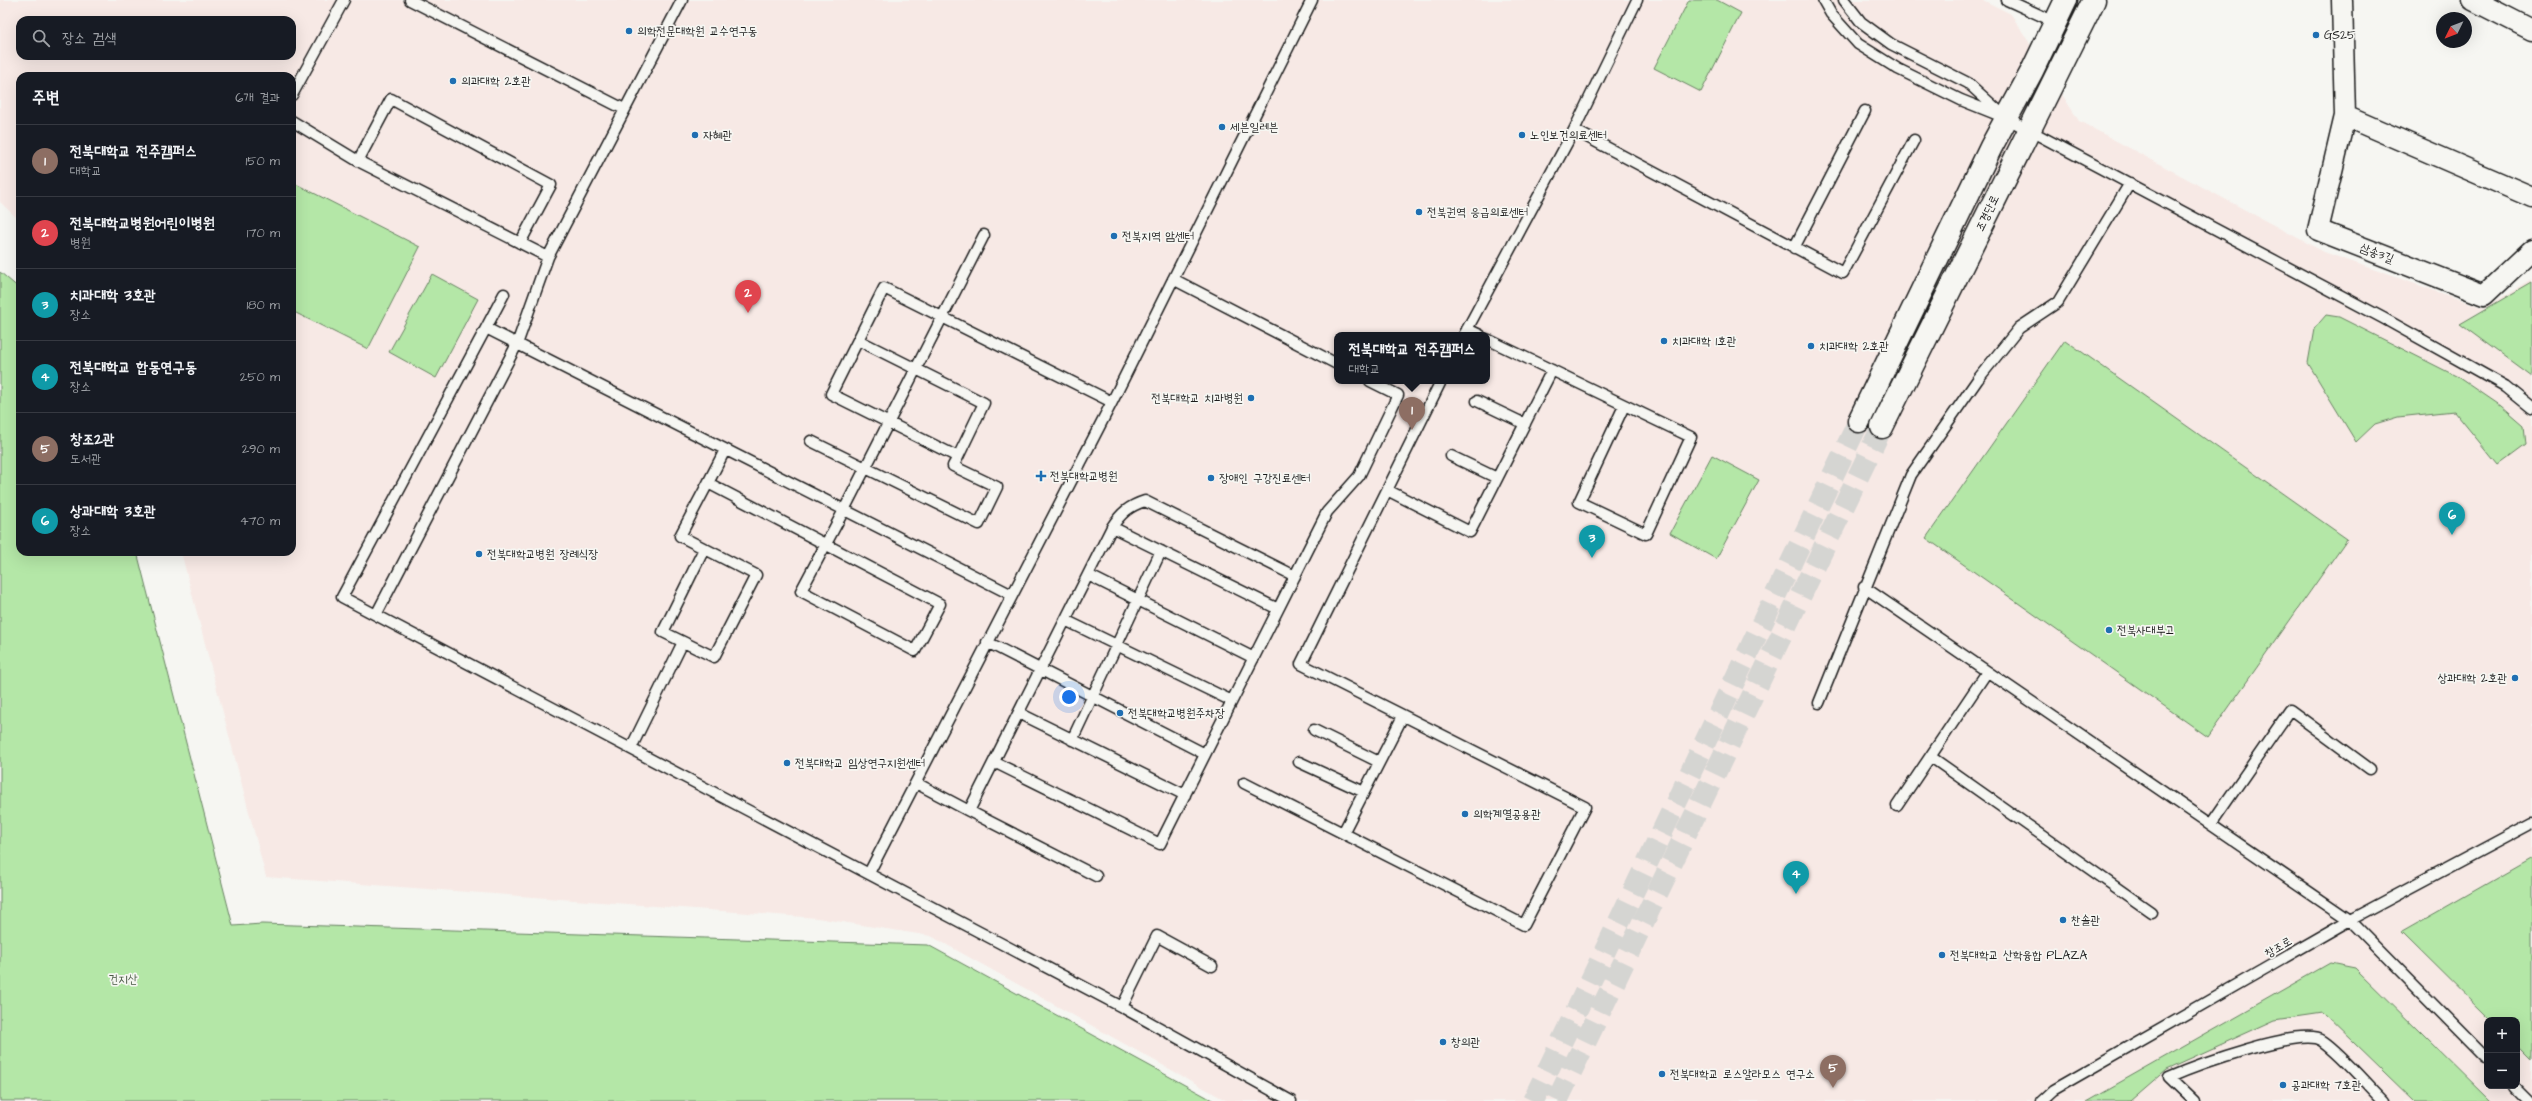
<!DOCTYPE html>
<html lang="ko">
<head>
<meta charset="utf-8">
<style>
  :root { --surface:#171b24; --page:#242831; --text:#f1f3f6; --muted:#9ea1a6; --line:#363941; --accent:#b45309 }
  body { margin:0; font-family:"Architects Daughter","Poor Story",sans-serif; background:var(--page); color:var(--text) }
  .controls { position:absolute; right:12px; bottom:12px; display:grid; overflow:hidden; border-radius:8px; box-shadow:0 4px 16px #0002 }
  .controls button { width:36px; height:36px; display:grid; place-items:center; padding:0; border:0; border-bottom:1px solid var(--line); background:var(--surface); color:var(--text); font:20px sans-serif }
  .compass { position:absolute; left:2436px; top:12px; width:36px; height:36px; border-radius:50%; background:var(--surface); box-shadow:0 4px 16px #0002; rotate:227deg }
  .you { position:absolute; left:1069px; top:697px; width:14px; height:14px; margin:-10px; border:3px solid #fff; border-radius:50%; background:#1a73e8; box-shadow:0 0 0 6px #1a73e833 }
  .badge { display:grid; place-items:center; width:26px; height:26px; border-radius:50%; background:var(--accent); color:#fff; font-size:13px; font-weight:700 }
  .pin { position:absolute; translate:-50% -33px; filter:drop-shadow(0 1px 2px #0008) }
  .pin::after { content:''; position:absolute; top:21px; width:14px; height:12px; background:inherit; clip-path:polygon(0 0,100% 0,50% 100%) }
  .popup { position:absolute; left:1334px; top:332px; width:156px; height:52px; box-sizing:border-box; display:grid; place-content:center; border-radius:8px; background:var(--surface); filter:drop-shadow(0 1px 3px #0005); font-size:13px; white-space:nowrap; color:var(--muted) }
  .popup b { font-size:15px; color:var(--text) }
  .popup::after { content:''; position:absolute; left:50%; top:100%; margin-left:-8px; border:8px solid transparent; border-top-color:var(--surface) }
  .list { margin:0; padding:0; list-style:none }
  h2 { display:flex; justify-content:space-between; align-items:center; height:52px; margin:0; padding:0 16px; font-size:17px }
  h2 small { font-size:13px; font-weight:400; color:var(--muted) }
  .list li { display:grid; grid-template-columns:26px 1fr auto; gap:12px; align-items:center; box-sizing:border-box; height:72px; padding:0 16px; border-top:1px solid var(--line) }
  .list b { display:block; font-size:15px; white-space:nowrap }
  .list p { margin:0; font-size:13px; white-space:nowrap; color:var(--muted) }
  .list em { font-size:13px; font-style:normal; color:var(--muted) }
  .icon { flex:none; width:22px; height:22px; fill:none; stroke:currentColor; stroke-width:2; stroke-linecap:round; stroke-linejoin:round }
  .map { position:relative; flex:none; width:2532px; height:1101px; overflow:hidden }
  .search { position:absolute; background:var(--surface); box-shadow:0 4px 16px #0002; left:16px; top:16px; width:280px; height:44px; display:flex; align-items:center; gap:10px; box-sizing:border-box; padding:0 14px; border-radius:12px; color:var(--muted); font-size:15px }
  .panel { position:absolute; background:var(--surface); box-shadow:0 4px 16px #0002; left:16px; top:72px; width:280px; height:484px; border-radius:12px }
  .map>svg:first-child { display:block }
  .built { fill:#f7e9e5; fill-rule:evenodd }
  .green { fill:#b4e7a7; stroke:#688262 }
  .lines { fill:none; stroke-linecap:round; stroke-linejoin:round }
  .secondary-tunnel { stroke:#d5d5d2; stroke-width:22; stroke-dasharray:22 11; stroke-linecap:butt }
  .lane-casing { stroke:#1c1c1c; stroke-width:13 }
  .street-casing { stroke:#1c1c1c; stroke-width:23 }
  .secondary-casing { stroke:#1c1c1c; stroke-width:25 }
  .lane { stroke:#f6f6f2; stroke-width:10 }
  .street { stroke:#f6f6f2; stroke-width:20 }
  .secondary { stroke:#f6f6f2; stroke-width:22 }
  .poi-dot { fill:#1f6fb2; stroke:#f6f6f2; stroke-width:1.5 }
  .labels { text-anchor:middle; stroke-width:3.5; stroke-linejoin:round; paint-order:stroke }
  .poi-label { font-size:12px; fill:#1c1c1c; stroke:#f6f6f2; text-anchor:start }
  .street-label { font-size:12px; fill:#1c1c1c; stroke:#f6f6f2 }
  .park-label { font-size:12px; fill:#4a5946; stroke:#f6f6f2 }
</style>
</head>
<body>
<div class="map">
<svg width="2532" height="1101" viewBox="0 0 2532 1101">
  <rect width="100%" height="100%" fill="#f6f6f2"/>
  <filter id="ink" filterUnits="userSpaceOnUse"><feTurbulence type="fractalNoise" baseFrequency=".025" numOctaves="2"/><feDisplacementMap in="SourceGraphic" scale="8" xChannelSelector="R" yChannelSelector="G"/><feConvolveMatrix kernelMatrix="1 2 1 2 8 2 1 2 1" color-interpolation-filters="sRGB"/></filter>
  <g filter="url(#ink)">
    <path class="built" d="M0,0h1983l28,14 68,107 245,131 160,56 48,-29v822h-1305l-296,-165 -114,-18 -551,-41 -85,-325h111v-476h-272v145l-20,-19zM20,20h272v36h-272zM1337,335h150v46h-150zM2487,1020h30v66h-30z"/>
    <path class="green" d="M1689,0h28l24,13 -40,79 -47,-24z
      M292,182l128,65 -52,102 -76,-38z
      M0,272l20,17v263h117l96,374 29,-2 666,21 286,156h-1214z
      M432,274l46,25 -42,79 -47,-26z
      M2532,282v95l-72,-53z
      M2326,315l13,2 121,61 41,28 22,19 2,20 -27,20 -44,-54 -56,6 -23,7 -19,18 -48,-79 6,-34z
      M2065,340l282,199 -139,198 -282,-199z
      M1712,455l47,25 -43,79 -46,-26z
      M2532,858v202l-15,-15v-25h-26l-89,-88z
      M2330,963l25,5 135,133h-76l-91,-88 -48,7 -108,49 -37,32h-43z"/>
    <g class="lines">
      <path class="secondary-tunnel" d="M1533,1101l326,-680
        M1557,1101l325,-674"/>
      <defs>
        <path id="lane" d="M410,0l214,109
          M682,0l-134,257 -31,87 -141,271 746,392 169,94
          M1823,0l8,14 27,30 40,25 63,31 45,18 377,200 122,68 27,22
          M1844,0l17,22 30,22 77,39 34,31
          M2007,0l48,22
          M292,95l52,-95
          M292,121l66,40 190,96
          M1574,130l269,143 71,-133
          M358,161l33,-62 160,86 -31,58
          M1794,248l71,-137
          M1173,279l164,85
          M486,328l18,-34
          M1467,329l13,6
          M1464,335l110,-205 63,-130
          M1487,339l204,98 -45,97 -67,-32 45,-96
          M858,340l126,63 -26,54 -127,-63 53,-106 228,114
          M1477,401l48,23
          M811,441l168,83 18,-37 -44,-21 5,-9
          M725,450l-17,33 232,121 -25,47 -114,-60 43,-81 140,-275
          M1451,456l46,22
          M1389,491l81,41 82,-162
          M1112,527c9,-14 17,-21 33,-26l150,75
          M704,549l-41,83 51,25 42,-82 -76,-39 28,-53
          M1088,575l166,83
          M1864,587l486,333 137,139
          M376,615l-34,-18 144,-269 526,267
          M1065,620l167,81
          M987,642l218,112
          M1819,703l92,-228 67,-96 41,-51 39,-26 72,-119
          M1019,713l166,82
          M1314,730l65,32
          M1072,740l89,-189
          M631,748l52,-106
          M1931,757l220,155
          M994,762l166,82 167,-332 32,-36 39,-81 -28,-14
          M1299,762l65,30
          M916,783l53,28
          M1244,783l280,142 61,-118 -284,-143 140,-283
          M1897,806l90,-134
          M2211,824l79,-114 80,59
          M1343,833l60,-117
          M869,873l243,-471 200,-402
          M1096,876l-127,-65 143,-284 166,82
          M1122,1007l35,-71 55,30
          M2513,1086l15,15
          M2041,1101l12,-11 297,-170 182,-97
          M2194,1101l-25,-24c25,-11 133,-51 154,-36 19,13 44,43 61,60"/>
        <path id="street" d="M2342,0l3,116 187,81
          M2473,0l59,30
          M2345,116l-27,114 166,65 48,-45"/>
        <path id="secondary" d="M1859,421l132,-274 41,-76 34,-71
          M1882,427l212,-427"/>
      </defs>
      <use href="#lane" class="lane-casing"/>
      <use href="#street" class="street-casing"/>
      <use href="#secondary" class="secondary-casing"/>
      <use href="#lane" class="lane"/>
      <use href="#street" class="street"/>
      <use href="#secondary" class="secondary"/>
    </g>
  </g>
  <g class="poi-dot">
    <circle cx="629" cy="31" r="4"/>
    <circle cx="2316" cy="35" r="4"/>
    <circle cx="453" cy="81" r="4"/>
    <circle cx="1222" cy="127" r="4"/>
    <circle cx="695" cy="135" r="4"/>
    <circle cx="1522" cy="135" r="4"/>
    <circle cx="1419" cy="212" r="4"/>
    <circle cx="1114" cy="236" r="4"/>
    <circle cx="1664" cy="341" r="4"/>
    <circle cx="1811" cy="346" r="4"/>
    <circle cx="1251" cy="398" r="4"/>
    <path d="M1039 470h4v4h4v4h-4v4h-4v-4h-4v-4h4z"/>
    <circle cx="1211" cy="478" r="4"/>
    <circle cx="479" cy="554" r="4"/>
    <circle cx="2109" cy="630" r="4"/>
    <circle cx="2515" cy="678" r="4"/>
    <circle cx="1120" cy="713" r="4"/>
    <circle cx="787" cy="763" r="4"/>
    <circle cx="1465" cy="814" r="4"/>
    <circle cx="2063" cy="920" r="4"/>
    <circle cx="1942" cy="955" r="4"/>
    <circle cx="1443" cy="1042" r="4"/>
    <circle cx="1662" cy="1074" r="4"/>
    <circle cx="2283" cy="1085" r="4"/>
  </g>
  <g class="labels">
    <g class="poi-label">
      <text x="637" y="35">의학전문대학원 교수연구동</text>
      <text x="2324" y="39">GS25</text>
      <text x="461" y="85">의과대학 2호관</text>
      <text x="1230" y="131">세븐일레븐</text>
      <text x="703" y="139">자혜관</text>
      <text x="1530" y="139">노인보건의료센터</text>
      <text x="1427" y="216">전북권역 응급의료센터</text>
      <text x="1122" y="240">전북지역 암센터</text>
      <text x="1672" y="345">치과대학 1호관</text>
      <text x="1819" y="350">치과대학 2호관</text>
      <text x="1243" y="402" text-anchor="end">전북대학교 치과병원</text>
      <text x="1050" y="480">전북대학교병원</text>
      <text x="1219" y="482">장애인 구강진료센터</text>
      <text x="487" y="558">전북대학교병원 장례식장</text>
      <text x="2117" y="634">전북사대부고</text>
      <text x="2507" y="682" text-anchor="end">상과대학 2호관</text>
      <text x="1128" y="717">전북대학교병원주차장</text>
      <text x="795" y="767">전북대학교 임상연구지원센터</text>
      <text x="1473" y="818">의학계열공용관</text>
      <text x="2071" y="924">찬솔관</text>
      <text x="1950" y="959">전북대학교 산학융합 PLAZA</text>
      <text x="1451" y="1046">창의관</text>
      <text x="1670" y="1078">전북대학교 로스알라모스 연구소</text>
      <text x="2291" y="1089">공과대학 7호관</text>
    </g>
    <g class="street-label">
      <text transform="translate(1987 213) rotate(-64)" y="4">조경단로</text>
      <text transform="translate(2377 253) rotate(21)" y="4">삼송3길</text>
      <text transform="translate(2278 947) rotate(-30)" y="4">창조로</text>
    </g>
    <g class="park-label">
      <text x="123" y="983">건지산</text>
    </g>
  </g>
</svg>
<div class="controls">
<button>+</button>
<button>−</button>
</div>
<svg class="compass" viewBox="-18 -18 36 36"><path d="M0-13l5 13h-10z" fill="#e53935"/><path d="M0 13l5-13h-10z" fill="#9ea1a6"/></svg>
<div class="you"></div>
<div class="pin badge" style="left:1412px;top:430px;background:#8d6e63">1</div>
<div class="popup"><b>전북대학교 전주캠퍼스</b>대학교</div>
<div class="pin badge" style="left:748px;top:313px;background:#e0444e">2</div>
<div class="pin badge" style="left:1592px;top:558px;background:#0f9aa8">3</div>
<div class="pin badge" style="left:1796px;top:894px;background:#0f9aa8">4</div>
<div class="pin badge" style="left:1833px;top:1088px;background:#8d6e63">5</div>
<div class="pin badge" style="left:2452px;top:535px;background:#0f9aa8">6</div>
<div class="search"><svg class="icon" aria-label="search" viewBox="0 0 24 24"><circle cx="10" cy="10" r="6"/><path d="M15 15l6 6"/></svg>장소 검색</div>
<section class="panel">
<h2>주변<small>6개 결과</small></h2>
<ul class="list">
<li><span class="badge" style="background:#8d6e63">1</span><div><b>전북대학교 전주캠퍼스</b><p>대학교</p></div><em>150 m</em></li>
<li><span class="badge" style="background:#e0444e">2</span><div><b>전북대학교병원어린이병원</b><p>병원</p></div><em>170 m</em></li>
<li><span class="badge" style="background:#0f9aa8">3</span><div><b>치과대학 3호관</b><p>장소</p></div><em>180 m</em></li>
<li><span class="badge" style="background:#0f9aa8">4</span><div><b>전북대학교 합동연구동</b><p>장소</p></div><em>250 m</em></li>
<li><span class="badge" style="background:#8d6e63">5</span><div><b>창조2관</b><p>도서관</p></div><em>290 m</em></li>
<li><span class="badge" style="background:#0f9aa8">6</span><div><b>상과대학 3호관</b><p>장소</p></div><em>470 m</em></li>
</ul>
</section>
</div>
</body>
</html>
